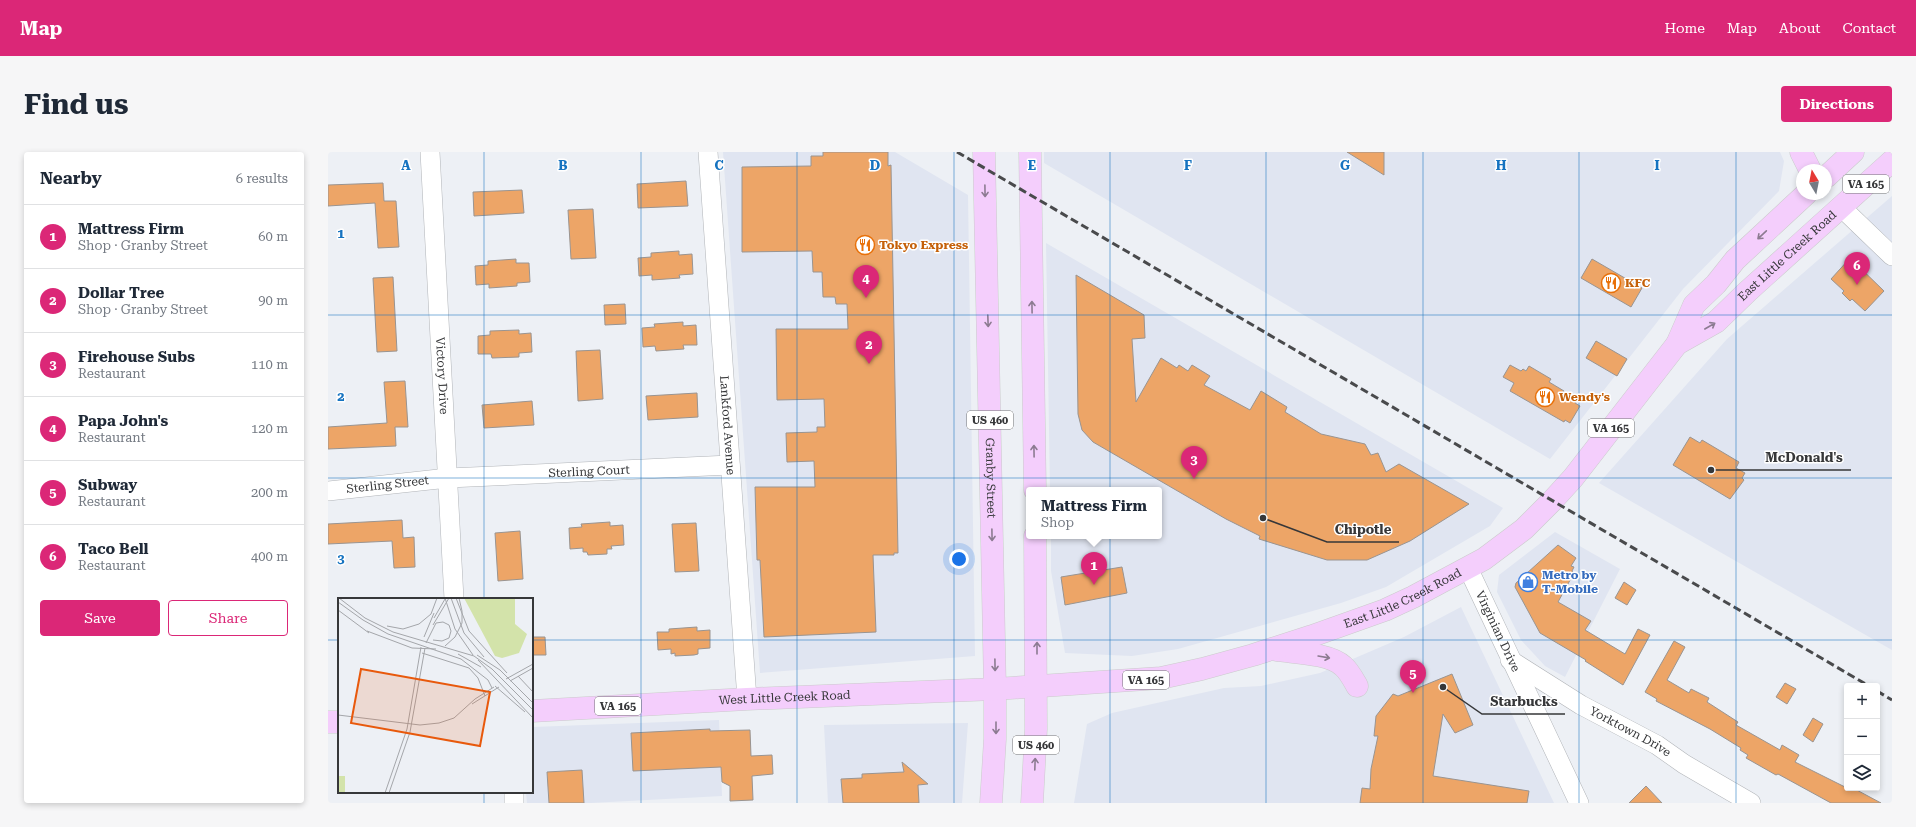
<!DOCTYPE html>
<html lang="en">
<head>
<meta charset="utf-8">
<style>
  :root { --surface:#fff; --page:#f6f6f7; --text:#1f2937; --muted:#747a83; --line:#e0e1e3; --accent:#db2777 }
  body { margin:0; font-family:"Roboto Serif",serif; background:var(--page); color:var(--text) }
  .controls { position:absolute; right:12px; bottom:12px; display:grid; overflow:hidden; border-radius:4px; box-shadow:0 2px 6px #0003 }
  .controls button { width:36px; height:36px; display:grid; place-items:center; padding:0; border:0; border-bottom:1px solid var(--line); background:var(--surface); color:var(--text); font:20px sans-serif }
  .compass { position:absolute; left:1468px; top:12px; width:36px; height:36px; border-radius:50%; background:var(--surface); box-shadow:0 2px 6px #0003; rotate:350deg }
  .you { position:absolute; left:631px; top:407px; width:14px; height:14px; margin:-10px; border:3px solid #fff; border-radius:50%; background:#1a73e8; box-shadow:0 0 0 6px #1a73e833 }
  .badge { display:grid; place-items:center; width:26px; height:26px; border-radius:50%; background:var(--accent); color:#fff; font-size:13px; font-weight:700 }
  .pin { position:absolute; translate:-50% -33px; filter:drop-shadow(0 1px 2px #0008) }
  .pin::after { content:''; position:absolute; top:21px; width:14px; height:12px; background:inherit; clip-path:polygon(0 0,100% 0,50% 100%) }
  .popup { position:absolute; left:698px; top:335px; width:136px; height:52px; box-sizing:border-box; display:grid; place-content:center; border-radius:4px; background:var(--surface); filter:drop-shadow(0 1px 3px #0005); font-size:13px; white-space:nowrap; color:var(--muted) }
  .popup b { font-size:15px; color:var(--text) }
  .popup::after { content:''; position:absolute; left:50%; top:100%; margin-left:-8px; border:8px solid transparent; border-top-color:var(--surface) }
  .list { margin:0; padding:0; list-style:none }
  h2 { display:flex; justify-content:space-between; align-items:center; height:52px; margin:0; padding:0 16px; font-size:17px }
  h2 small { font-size:13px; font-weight:400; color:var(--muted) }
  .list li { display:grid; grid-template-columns:26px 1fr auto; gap:12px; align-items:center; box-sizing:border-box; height:64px; padding:0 16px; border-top:1px solid var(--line) }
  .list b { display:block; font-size:15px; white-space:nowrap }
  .list p { margin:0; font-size:13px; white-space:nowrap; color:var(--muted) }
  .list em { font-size:13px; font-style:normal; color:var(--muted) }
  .actions { display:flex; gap:8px; padding:12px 16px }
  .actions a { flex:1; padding:9px 0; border:1px solid var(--accent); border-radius:4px; text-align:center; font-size:14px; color:var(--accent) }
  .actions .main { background:var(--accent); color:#fff }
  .icon { flex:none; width:22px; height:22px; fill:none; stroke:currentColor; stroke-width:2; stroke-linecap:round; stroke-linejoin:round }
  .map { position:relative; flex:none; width:1564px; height:651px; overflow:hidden; border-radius:4px }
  header { display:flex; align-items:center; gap:24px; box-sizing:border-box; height:56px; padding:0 20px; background:var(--accent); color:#fff }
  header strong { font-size:19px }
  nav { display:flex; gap:22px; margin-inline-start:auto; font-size:14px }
  .intro { display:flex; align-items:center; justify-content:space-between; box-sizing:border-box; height:96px; padding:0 24px }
  h1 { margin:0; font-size:28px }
  .button { padding:10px 18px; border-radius:4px; background:var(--accent); color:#fff; font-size:14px; font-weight:700 }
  main { display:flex; gap:24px; padding:0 24px }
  aside { flex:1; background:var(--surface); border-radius:4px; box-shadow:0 2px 6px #0003 }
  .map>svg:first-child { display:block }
  .built { fill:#e0e5f1 }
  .building { fill:#eda567; stroke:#999491 }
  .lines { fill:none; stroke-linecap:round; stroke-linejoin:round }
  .minor-casing { stroke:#b1b4b8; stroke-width:20 }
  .major-casing { stroke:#cbcbcc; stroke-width:23 }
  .minor { stroke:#fff; stroke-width:19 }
  .major { stroke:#f4cefc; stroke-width:22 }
  .rail { stroke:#494a4c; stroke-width:3; stroke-dasharray:8 4; stroke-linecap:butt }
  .oneway { stroke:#8c7b91 }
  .grid { fill:none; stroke:#1673c0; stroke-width:1; stroke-opacity:0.55 }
  .labels { text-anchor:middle; stroke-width:3; stroke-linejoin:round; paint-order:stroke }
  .shield { fill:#fff; stroke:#727374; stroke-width:1 }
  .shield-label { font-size:11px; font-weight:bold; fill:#363739 }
  .food-label { font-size:12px; font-weight:bold; fill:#c56008; stroke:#fff; text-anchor:start }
  .street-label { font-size:12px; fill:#363739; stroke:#fff }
  .shop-label { font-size:12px; font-weight:bold; fill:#366cbe; stroke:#fff; text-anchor:start }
  .inset-road { fill:none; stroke:#a4a6aa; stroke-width:1 }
  .view { fill:#e8590c; fill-opacity:0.15; stroke:#e8590c; stroke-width:2 }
  .inset-edge { fill:none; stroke:#363739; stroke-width:2 }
  .grid-label { font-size:13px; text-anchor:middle; font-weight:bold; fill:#1673c0; stroke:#fff; stroke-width:3; stroke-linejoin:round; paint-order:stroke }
  .leader { fill:none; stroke:#363739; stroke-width:1.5 }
  .callout-dot { fill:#363739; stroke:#fff; stroke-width:1.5 }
  .callout-label { font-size:13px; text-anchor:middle; font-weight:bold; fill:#363739; stroke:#fff; stroke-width:3; stroke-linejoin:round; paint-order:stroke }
</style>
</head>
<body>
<header>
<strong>Map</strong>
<nav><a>Home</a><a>Map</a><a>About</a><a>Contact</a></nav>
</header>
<div class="intro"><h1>Find us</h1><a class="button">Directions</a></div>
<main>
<aside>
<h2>Nearby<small>6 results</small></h2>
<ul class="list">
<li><span class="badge">1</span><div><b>Mattress Firm</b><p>Shop · Granby Street</p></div><em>60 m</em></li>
<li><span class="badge">2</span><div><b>Dollar Tree</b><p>Shop · Granby Street</p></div><em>90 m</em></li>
<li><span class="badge">3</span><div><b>Firehouse Subs</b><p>Restaurant</p></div><em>110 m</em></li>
<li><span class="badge">4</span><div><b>Papa John's</b><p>Restaurant</p></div><em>120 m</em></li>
<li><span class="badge">5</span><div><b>Subway</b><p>Restaurant</p></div><em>200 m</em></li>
<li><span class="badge">6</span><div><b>Taco Bell</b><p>Restaurant</p></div><em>400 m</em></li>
</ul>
<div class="actions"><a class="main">Save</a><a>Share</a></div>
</aside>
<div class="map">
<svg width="1564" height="651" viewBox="0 0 1564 651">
  <rect width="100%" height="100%" fill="#edf0f5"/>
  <path class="built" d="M395,0h172l73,43 7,461 -215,17z
    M716,0h736l4,9 -5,30 -96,98 -133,170 -506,-296z
    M1564,44v454l-293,-167 128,-144z
    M718,91l457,265 -13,18 -104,61 -45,16 -163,46 -46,7 -67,-3 -14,-82v-35h108v-46h-109z
    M1227,380l65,37 -55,108 -20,-11 -24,-26 -24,-48 2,-17z
    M1133,455l93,196h-480l13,-79 25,-11 112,-25 37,-2 59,-13 84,-36z
    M391,568l3,76 -131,7h-64l-1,-11h6v-65z
    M640,571l-6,80h-134l-4,-78z"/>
  <path class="building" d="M495,0h65v14l3,-1 7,388h-4v2h-21l3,77 -112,5 -4,-77h-3l-2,-73h60l-1,-26 -27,1 -1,-29 31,-1v-5h8l-1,-28 -47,1 -1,-71h72l-1,-25h-11l-1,-7h-12l-1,-25h-9l-1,-21 -70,1v-85l69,-1v-10h12z
    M1019,0h37v23z
    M358,29l2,25 -50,2 -1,-24z
    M55,31l1,18h12l3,46 -21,1 -3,-45 -47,3v-21z
    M194,38l2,23 -50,3 -1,-24z
    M265,57l3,49 -25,1 -3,-49z
    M351,99v4l13,-1 1,20 -14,1 1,3 -28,2v-5l-13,1 -1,-18 13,-1v-4z
    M1522,106l34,33 -19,20 -13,-12 -2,2 -8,-8 2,-2 -13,-12z
    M188,107v4h13l1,19 -13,1v3l-28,2v-4l-13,1 -1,-19 13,-1v-4z
    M1264,107l50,29 -11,19 -50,-29z
    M748,123l68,40 1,23 -13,1 4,63 25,-44 16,10 2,-3 9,6 4,-6 18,11 -6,9 46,25 11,-19 26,16 -2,5 36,22 44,10 6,11 7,-2 8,19 13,-8 70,40 -59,37 -43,19h-40l-68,-21 1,-3 -34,-17 -133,-77 -11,-12 -4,-16z
    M65,125l4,74 -20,1 -4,-74z
    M297,152l1,20 -21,1 -1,-20z
    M355,170v4l13,-1 1,20h-14l1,4 -28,2 -1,-5 -12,1 -1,-19 13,-1 -1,-3z
    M191,178v4l12,-1 1,19 -13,1v4l-27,1 -1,-4h-13v-18l12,-1v-4z
    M1268,189l31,18 -10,17 -31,-18z
    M272,198l3,49 -25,2 -2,-50z
    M1182,213l11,6 2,-2 3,2 3,-5 22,13 -2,3 15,9 -1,2 13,8 -1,2 5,3 -10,17 -5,-3 -1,2 -54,-31 4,-8 -11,-6z
    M77,229l3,46h-13l1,19 -68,3v-22l59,-4 -3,-41z
    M369,241l1,24 -50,3 -2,-24z
    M204,249l2,24 -50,3 -2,-23z
    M1362,285l10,6 2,-3 37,22 -3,6 9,5 -3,5 2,2 -14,19 -57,-34z
    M74,368l1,18 11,-1 1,30 -21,1 -2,-27 -64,3v-20z
    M282,370v4l13,-1 1,20 -13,1 1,3h-5v5l-19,1 -1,-3h-4v-4l-13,1 -1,-21 13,-1 -1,-3z
    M368,371l3,48 -24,1 -3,-48z
    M192,379l3,48 -25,2 -3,-48z
    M1230,393l18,13 -5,8 3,1 -2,4 2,2 -16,29 33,19 -6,9 40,24 13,-25 12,6 -27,50 -38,-24 1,-1 -46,-27 -25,-46 1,-4z
    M794,415l5,26 -62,12 -4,-28z
    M1296,430l12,8 -9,15 -12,-7z
    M369,475v4l13,-1v18l-12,1v5l-4,1 -19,1v-3l-4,1v-5l-13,1 -1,-18h12v-3z
    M204,485h13l1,18h-14z
    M1346,489l11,6 -18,33 22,13 2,-4 18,9 -2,4 31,20 -2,3 44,25 2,-5 17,10 -4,7 52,26h6l28,15h-50l-53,-29 -2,1 -30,-17 2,-3 -8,-5 1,-2 -31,-19 -54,-28 1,-2 -12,-7z
    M1124,522l21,51 -18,8 -12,-19 -10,62 96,15 -2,12h-167l2,-15 8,1 1,-20 7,-33h-4l2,-20 17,-22 5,2z
    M1457,531l11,6 -9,15 -11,-7z
    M1485,566l10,6 -10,18 -10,-7z
    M382,577v2l40,-1 1,26 21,-1 1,19 -21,2 1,24 -23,1v-15l-8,-4 -1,-15 -88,4 -2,-38z
    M574,610l26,22 -10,1 1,18h-76l-2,-24 21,-1v-4l42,-2z
    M254,618l2,33h-35l-2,-31z
    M1318,634l16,17h-33z"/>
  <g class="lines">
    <defs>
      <g id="minor">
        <path id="s1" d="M102,0l24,447"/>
        <path id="s2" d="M380,0l39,547"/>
        <path d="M1513,55l51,49"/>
        <path id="s3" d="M0,339l120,-13 282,-13"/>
        <path id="s4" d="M1140,416l111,235"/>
        <path id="s5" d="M1182,508l71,45 76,40 27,19 67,39"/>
        <path d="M186,640v11"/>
      </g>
      <g id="major">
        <path id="s6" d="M656,0l11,537v50l-4,64"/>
        <path d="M702,0l5,338"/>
        <path d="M1473,0l9,18"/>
        <path d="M1498,25l27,-25"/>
        <path id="s7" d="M1349,192l39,-22 32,-31 144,-130"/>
        <path d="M948,498c19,3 53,3 67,16 6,5 10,13 14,20"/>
        <path id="s8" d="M204,559l215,-12 248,-10 166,-11 41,-9 51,-14 59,-19 73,-26 28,-13 71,-38 40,-30 28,-28 21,-23 104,-134 17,-39 22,-21 19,-24 71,-66"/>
        <path d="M0,570h11"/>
        <path d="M704,651l4,-74 -1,-193"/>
      </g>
    </defs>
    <use href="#minor" class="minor-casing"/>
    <use href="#major" class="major-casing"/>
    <use href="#minor" class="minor"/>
    <use href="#major" class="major"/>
    <path class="rail" d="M629,0l912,534
      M1549,539l15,9"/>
  </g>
  <defs><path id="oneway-shaft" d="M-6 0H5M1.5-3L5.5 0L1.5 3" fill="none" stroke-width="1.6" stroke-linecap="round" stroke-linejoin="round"/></defs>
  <g class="oneway">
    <use href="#oneway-shaft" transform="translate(657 39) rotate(89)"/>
    <use href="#oneway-shaft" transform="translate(1434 83) rotate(137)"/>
    <use href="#oneway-shaft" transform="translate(704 155) rotate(-91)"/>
    <use href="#oneway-shaft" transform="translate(660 169) rotate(88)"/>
    <use href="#oneway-shaft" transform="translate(1382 174) rotate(-30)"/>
    <use href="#oneway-shaft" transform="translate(706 299) rotate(-91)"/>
    <use href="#oneway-shaft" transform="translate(664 383) rotate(89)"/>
    <use href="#oneway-shaft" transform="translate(709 496) rotate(-90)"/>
    <use href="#oneway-shaft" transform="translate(996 505) rotate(10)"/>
    <use href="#oneway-shaft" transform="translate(667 513) rotate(89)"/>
    <use href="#oneway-shaft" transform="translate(668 576) rotate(90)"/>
    <use href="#oneway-shaft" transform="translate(707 612) rotate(-88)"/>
  </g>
  <path class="grid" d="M156,0v447M313,0v651M469,0v651M626,0v651M782,0v651M938,0v651M1095,0v651M1251,0v651M1408,0v651M0,163h1564M0,326h1564M0,488h11M204,488h1360M156,640v11"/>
  <defs>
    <symbol id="restaurant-ring" viewBox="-11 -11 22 22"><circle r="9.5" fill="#fff" stroke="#e8710a" stroke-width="1.5"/><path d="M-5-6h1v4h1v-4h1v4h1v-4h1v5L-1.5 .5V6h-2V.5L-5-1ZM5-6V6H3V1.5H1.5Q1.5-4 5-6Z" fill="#e8710a"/></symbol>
    <symbol id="shop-ring" viewBox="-11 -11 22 22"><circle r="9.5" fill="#fff" stroke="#3f7fe0" stroke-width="1.5"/><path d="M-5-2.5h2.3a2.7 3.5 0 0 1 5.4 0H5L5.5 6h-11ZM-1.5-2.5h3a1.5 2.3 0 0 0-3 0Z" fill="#3f7fe0"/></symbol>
  </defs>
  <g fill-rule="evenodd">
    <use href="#restaurant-ring" x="526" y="82" width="22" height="22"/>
    <use href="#restaurant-ring" x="1272" y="120" width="22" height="22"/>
    <use href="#restaurant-ring" x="1206" y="234" width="22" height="22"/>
    <use href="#shop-ring" x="1189" y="419" width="22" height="22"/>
  </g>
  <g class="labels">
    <g class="shield">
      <rect x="1515" y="23" width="46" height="18" rx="3"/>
      <rect x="639" y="259" width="46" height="18" rx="3"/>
      <rect x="1260" y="267" width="46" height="18" rx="3"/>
      <rect x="795" y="519" width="46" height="18" rx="3"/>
      <rect x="267" y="545" width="46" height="18" rx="3"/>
      <rect x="685" y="584" width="46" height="18" rx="3"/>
    </g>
    <g class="shield-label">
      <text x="1538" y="36">VA 165</text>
      <text x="662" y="272">US 460</text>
      <text x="1283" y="280">VA 165</text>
      <text x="818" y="532">VA 165</text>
      <text x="290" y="558">VA 165</text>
      <text x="708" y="597">US 460</text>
    </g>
    <g class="food-label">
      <text x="551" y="97">Tokyo Express</text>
      <text x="1297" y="135">KFC</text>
      <text x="1231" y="249">Wendy's</text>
    </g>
    <g class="street-label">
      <text dy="4" stroke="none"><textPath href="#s7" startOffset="142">East Little Creek Road</textPath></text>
      <text dy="4" stroke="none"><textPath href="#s1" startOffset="224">Victory Drive</textPath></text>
      <text dy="4" stroke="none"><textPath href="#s2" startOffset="274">Lankford Avenue</textPath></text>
      <text dy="4" stroke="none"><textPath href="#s3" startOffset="262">Sterling Court</textPath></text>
      <text dy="4" stroke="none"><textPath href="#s6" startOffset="326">Granby Street</textPath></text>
      <text dy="4" stroke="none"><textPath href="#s3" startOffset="60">Sterling Street</textPath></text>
      <text dy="4" stroke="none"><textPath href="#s8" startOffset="885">East Little Creek Road</textPath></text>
      <text dy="4" stroke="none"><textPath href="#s4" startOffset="70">Virginian Drive</textPath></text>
      <text dy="4" stroke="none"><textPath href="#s8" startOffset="253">West Little Creek Road</textPath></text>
      <text dy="4" stroke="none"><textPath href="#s5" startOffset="140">Yorktown Drive</textPath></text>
    </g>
    <g class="shop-label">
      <text x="1214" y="427">Metro by<tspan x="1214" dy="14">T-Mobile</tspan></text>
    </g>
  </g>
  <g transform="translate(10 446)">
    <rect width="195" height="195" fill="#edf0f5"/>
    <path d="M126,0h51v26l12,10 -8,19 -17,5 -7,-2zM0,178h7v17h-7z" fill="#d3e3aa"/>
    <path class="inset-road" d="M1,0l26,20 28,14 81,24 18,13 41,41M107,0l10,31 18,26M113,0l13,35 20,24M118,0l13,33 38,42M0,4l25,18 25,14 73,25 27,21 4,8M0,12l31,23M96,20l11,-19M95,27l16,-27M49,28l16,3 16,-5 12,-10 6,-16M29,33l45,17 24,1M86,39l10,-24M88,45l10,-20 7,-1 6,3 2,6 -2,7 -7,3 -9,-1M107,48l10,-9 7,-14v-12l-3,-13M84,55l47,15 9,10 7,18M120,56l23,13M139,57l23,15 33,33M140,62l55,58M180,78l15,16M168,81l27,-15M172,83l23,-13M157,88l30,26M134,106l27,-17M0,117l82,10 19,-2 15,-5 21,-19 19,-12M47,195l22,-64 14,-82M51,195l21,-61 15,-84"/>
    <path class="view" d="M23,71l129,23 -10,54 -129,-23z"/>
    <rect width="195" height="195" class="inset-edge"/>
  </g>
  <g class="grid-label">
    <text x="78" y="18">A</text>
    <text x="235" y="18">B</text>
    <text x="391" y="18">C</text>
    <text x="547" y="18">D</text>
    <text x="704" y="18">E</text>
    <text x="860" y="18">F</text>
    <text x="1017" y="18">G</text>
    <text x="1173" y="18">H</text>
    <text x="1329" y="18">I</text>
    <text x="13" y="86">1</text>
    <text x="13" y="249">2</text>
    <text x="13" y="411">3</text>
  </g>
  <path class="leader" d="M1383 318L1429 318H1523M935 366L999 390H1071M1115 535L1154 562H1237"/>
  <g class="callout-dot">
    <circle cx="1383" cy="318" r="4"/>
    <circle cx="935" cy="366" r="4"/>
    <circle cx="1115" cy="535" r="4"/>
  </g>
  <g class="callout-label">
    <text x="1476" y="310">McDonald's</text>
    <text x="1035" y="382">Chipotle</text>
    <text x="1196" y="554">Starbucks</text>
  </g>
</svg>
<div class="controls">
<button>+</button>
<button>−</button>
<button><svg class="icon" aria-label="layers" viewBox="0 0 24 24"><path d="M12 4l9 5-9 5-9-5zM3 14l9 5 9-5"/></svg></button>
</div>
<svg class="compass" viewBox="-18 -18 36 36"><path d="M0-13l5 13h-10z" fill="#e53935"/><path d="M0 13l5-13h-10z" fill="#747a83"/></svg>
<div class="you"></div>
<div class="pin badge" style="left:766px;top:433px">1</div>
<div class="popup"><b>Mattress Firm</b>Shop</div>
<div class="pin badge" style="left:541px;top:212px">2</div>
<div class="pin badge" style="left:866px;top:327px">3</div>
<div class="pin badge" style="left:538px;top:146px">4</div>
<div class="pin badge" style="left:1085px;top:541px">5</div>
<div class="pin badge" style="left:1529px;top:133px">6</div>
</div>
</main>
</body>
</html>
